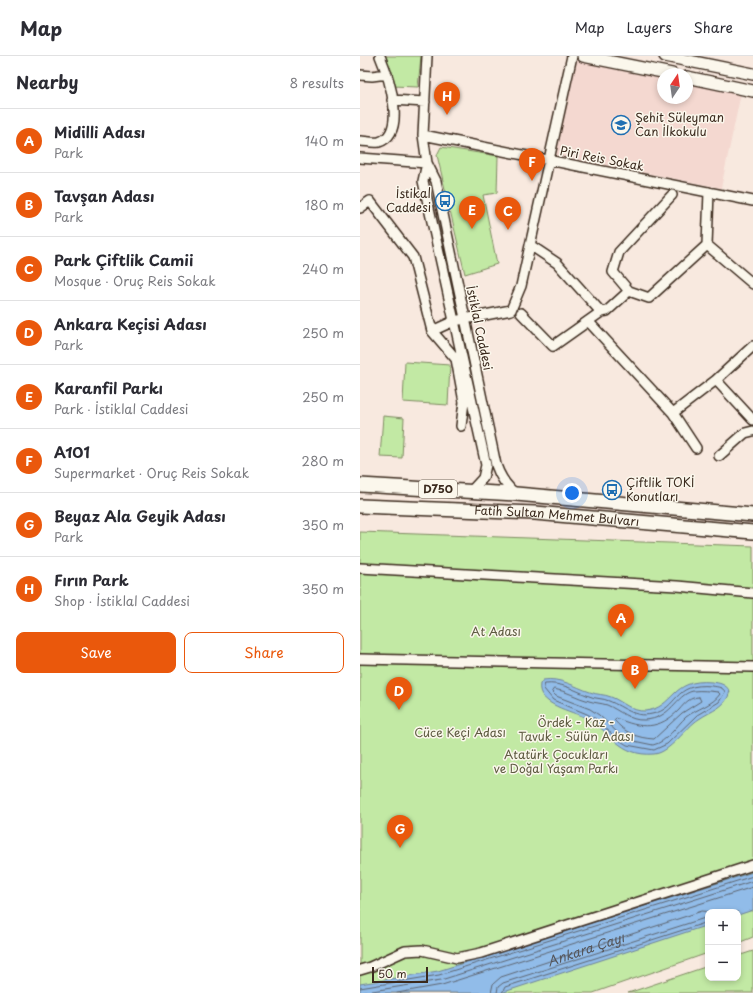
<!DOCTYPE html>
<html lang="en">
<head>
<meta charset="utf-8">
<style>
  :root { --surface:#fff; --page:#f2f2f3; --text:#2b2b33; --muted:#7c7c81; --line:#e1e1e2; --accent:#ea580c }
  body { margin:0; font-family:"Playpen Sans",sans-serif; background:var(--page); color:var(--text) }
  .controls { position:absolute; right:12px; bottom:12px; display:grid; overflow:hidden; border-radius:8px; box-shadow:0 2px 6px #0003 }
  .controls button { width:36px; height:36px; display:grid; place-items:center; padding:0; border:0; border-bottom:1px solid var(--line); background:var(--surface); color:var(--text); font:20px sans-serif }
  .compass { position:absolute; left:297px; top:12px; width:36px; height:36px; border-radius:50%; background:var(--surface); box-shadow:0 2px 6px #0003; rotate:13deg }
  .scale { position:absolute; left:12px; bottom:10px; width:56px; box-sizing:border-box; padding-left:4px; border:2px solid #3b2a1e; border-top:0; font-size:11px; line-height:14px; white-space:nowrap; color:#3b2a1e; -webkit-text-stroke:3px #fbf7ec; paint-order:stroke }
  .you { position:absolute; left:212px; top:437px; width:14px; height:14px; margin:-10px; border:3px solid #fff; border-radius:50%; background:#1a73e8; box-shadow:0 0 0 6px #1a73e833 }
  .badge { display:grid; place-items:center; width:26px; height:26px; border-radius:50%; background:var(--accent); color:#fff; font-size:13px; font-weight:700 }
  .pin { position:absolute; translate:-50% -33px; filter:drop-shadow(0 1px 2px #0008) }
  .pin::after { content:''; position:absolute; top:21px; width:14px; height:12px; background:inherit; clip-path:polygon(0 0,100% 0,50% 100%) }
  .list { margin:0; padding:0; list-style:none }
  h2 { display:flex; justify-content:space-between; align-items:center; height:52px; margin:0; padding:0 16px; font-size:17px }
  h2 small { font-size:13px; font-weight:400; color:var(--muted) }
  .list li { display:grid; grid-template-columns:26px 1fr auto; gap:12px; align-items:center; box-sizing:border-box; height:64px; padding:0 16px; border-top:1px solid var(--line) }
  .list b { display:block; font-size:15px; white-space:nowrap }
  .list p { margin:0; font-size:13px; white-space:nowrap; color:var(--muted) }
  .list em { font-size:13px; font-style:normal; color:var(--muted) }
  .actions { display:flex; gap:8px; padding:12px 16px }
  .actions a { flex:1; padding:9px 0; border:1px solid var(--accent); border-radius:8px; text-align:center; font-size:14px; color:var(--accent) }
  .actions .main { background:var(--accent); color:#fff }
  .map { position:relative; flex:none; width:393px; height:937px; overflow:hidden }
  header { display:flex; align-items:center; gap:24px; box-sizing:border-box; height:56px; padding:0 20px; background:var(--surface); border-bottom:1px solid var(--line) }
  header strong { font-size:19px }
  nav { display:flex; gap:22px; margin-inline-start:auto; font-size:14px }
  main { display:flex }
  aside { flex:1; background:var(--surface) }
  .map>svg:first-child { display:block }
  .built { fill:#f4d8d0 }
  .green { fill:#c2e9a4; stroke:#7e8a61 }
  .water { fill:#91bce9; stroke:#6f8298 }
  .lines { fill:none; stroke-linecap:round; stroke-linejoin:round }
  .shore { stroke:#5d646f; stroke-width:1 }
  .minor-casing { stroke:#3b2a1e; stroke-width:12 }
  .major-casing { stroke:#3b2a1e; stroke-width:14 }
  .highway-casing { stroke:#3b2a1e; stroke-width:16 }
  .minor { stroke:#fbf7ec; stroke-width:9 }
  .major { stroke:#fbf7ec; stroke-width:11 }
  .highway { stroke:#fbf7ec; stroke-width:13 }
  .labels { text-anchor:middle; stroke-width:3; stroke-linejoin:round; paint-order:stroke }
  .shield { fill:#fbf7ec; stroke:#75685c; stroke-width:1 }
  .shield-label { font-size:11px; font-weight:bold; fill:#3b2a1e }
  .poi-label { font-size:12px; fill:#3b2a1e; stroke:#fbf7ec; text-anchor:start }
  .street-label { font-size:12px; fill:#3b2a1e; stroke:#fbf7ec }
  .park-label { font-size:12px; fill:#5d5a40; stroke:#fbf7ec }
  .water-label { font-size:13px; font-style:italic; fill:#55565b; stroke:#fbf7ec }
</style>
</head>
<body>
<header>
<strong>Map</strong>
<nav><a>Map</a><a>Layers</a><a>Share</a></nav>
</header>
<main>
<aside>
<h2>Nearby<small>8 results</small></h2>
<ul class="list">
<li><span class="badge">A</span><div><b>Midilli Adası</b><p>Park</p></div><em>140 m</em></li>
<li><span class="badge">B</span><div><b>Tavşan Adası</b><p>Park</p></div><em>180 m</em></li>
<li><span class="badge">C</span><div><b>Park Çiftlik Camii</b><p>Mosque · Oruç Reis Sokak</p></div><em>240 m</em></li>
<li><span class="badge">D</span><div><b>Ankara Keçisi Adası</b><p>Park</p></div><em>250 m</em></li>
<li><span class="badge">E</span><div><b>Karanfil Parkı</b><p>Park · İstiklal Caddesi</p></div><em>250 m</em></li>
<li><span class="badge">F</span><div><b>A101</b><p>Supermarket · Oruç Reis Sokak</p></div><em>280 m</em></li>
<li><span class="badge">G</span><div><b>Beyaz Ala Geyik Adası</b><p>Park</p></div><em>350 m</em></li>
<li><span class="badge">H</span><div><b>Fırın Park</b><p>Shop · İstiklal Caddesi</p></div><em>350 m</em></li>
</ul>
<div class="actions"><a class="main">Save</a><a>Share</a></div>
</aside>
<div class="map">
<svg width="393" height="937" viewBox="0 0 393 937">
  <rect width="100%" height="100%" fill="#f8e9df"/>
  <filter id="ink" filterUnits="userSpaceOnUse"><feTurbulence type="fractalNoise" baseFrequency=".025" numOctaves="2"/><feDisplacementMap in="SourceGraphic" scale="8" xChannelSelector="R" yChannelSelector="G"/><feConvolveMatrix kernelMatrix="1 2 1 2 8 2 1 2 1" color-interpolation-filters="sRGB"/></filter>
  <g filter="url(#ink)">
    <path class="built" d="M218,4l85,17v21h24v-16l54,11 -20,95 -165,-33 -2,-4 20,-89z"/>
    <path class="green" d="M24,0h37l-3,31 -26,-1z
      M81,91l57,9 -1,37 -14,2 14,69 -32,10 -28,-119z
      M45,306l45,3 -2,40 -45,-3z
      M23,360l21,2 -2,40 -22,-1z
      M0,476l393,14v391l-15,6v-31h-30v41l-115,40h-233z
      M393,895v42h-125l80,-27v12h30v-22z"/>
    <path class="water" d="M183,624c17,-3 32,7 47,12 7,3 14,2 21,5 11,4 21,15 34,14 30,-3 25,-33 67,-29 8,1 13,2 18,9 -4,17 -18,19 -31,28 -13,8 -29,34 -45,35 -35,3 -43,-23 -68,-36 -13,-7 -50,-13 -46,-34z
      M393,816v38l-15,5v-3h-30v13l-207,68h-141v-9l78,-13z"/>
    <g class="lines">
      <g class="shore">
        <path d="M185,628c16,-2 29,6 44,12 6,3 14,2 20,5 15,6 25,17 43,13 27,-5 20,-32 60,-28 6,1 11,1 13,6l-6,10 -22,13 -30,29 -13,6 -27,-5 -11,-7 -20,-19 -9,-5 -34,-14 -9,-11z"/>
        <path d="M194,633c13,2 23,9 35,12 6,2 12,2 18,4 12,5 23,16 37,15 28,-1 31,-25 49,-29 8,-1 17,0 25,1l2,2c-7,11 -24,15 -34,23 -10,9 -19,25 -33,28l-24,-5 -10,-6 -20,-19 -9,-6 -34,-13 -4,-4z"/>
        <path d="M339,641l2,4 -19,12 -28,26c-17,-1 -29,-6 -40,-19l2,-2c25,11 43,12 63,-8 6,-7 11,-13 20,-13z"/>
        <path d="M0,932l79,-13 314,-99"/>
        <path d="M0,937l81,-13 312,-99"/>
        <path d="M37,937l45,-8 311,-98"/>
        <path id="s1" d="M131,937l2,-9 8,-7 201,-66 12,1"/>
        <path d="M137,937l1,-6 5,-4 205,-66"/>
        <path d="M142,937l3,-6 203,-65"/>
      </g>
      <defs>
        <path id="minor" d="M67,0l-4,79 4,28 9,18 60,284c4,12 10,21 20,29
          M0,19l12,1 15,-2
          M32,44l33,2
          M63,79l330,66
          M0,85c6,0 13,2 19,1 29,-9 9,-67 1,-86
          M0,102l67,5
          M67,107l-4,18 63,284 -3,13 -12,13
          M312,139l-53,57 -6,20 16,19 20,7 58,-53 2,-53
          M0,152l10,-7 43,56 19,74 24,28 8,43 -3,24
          M170,189l27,18 44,49
          M347,189l46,39
          M161,257l32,33 48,-34 6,-1 22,-20
          M228,265l85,92 23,35
          M72,275l22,-10 57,-11 10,-24 51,-230
          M356,324l37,40
          M313,357l43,-33 37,-34
          M359,400l26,-23 8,-2
          M0,512l317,18 76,7
          M0,603l393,8
          M0,914l10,-3 35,-16 17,-1 35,8 24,-5 272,-88"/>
        <path id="major" d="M223,0l89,18
          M305,0l88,18
          M327,21l66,14"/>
        <g id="highway">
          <path d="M0,429l156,9 237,21"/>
          <path id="s2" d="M0,450l175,7 218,19"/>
        </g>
      </defs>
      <use href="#minor" class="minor-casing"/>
      <use href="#major" class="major-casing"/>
      <use href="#highway" class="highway-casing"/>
      <use href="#minor" class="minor"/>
      <use href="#major" class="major"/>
      <use href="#highway" class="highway"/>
    </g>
  </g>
  <defs>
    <symbol id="school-ring" viewBox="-11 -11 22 22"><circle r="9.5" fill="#fbf7ec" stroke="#1f6fb2" stroke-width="1.5"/><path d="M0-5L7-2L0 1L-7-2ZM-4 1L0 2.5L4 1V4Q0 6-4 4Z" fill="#1f6fb2"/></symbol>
    <symbol id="bus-ring" viewBox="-11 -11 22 22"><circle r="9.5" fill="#fbf7ec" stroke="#1f6fb2" stroke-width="1.5"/><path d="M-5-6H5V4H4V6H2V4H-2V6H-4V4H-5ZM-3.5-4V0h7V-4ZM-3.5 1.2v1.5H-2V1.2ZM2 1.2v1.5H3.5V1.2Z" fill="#1f6fb2"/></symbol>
  </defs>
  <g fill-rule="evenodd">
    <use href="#school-ring" x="250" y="58" width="22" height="22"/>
    <use href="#bus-ring" x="74" y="134" width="22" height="22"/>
    <use href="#bus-ring" x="241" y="423" width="22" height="22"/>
  </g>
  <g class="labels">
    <rect class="shield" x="59" y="424" width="38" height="18" rx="3"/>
    <g class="shield-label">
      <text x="78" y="437">D750</text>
    </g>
    <g class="poi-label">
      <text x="275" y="66">Şehit Süleyman<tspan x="275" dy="14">Can İlkokulu</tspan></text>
      <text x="71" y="142" text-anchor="end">İstikal<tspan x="71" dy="14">Caddesi</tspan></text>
      <text x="266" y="431">Çiftlik TOKİ<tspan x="266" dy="14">Konutları</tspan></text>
    </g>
    <g class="street-label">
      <text transform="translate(242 103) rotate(11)" y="4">Piri Reis Sokak</text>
      <text transform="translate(119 272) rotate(78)" y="4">İstiklal Caddesi</text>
      <text dy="4" stroke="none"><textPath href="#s2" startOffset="197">Fatih Sultan Mehmet Bulvarı</textPath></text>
    </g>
    <g class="park-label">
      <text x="136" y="580">At Adası</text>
      <text x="216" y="671">Ördek - Kaz -<tspan x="216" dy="14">Tavuk - Sülün Adası</tspan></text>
      <text x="100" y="681">Cüce Keçi Adası</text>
      <text x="196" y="703">Atatürk Çocukları<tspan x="196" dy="14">ve Doğal Yaşam Parkı</tspan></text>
    </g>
    <g class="water-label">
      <text dy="5" stroke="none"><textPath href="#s1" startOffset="109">Ankara Çayı</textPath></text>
    </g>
  </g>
</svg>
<div class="controls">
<button>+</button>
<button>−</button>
</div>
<svg class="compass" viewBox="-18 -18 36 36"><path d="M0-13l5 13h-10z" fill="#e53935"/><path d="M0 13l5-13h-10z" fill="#7c7c81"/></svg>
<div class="scale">50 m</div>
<div class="you"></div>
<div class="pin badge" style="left:261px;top:581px">A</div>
<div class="pin badge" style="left:275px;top:633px">B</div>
<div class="pin badge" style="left:148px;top:174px">C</div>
<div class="pin badge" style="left:39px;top:654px">D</div>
<div class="pin badge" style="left:112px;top:173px">E</div>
<div class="pin badge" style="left:172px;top:125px">F</div>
<div class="pin badge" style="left:40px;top:792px">G</div>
<div class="pin badge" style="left:87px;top:59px">H</div>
</div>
</main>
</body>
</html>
